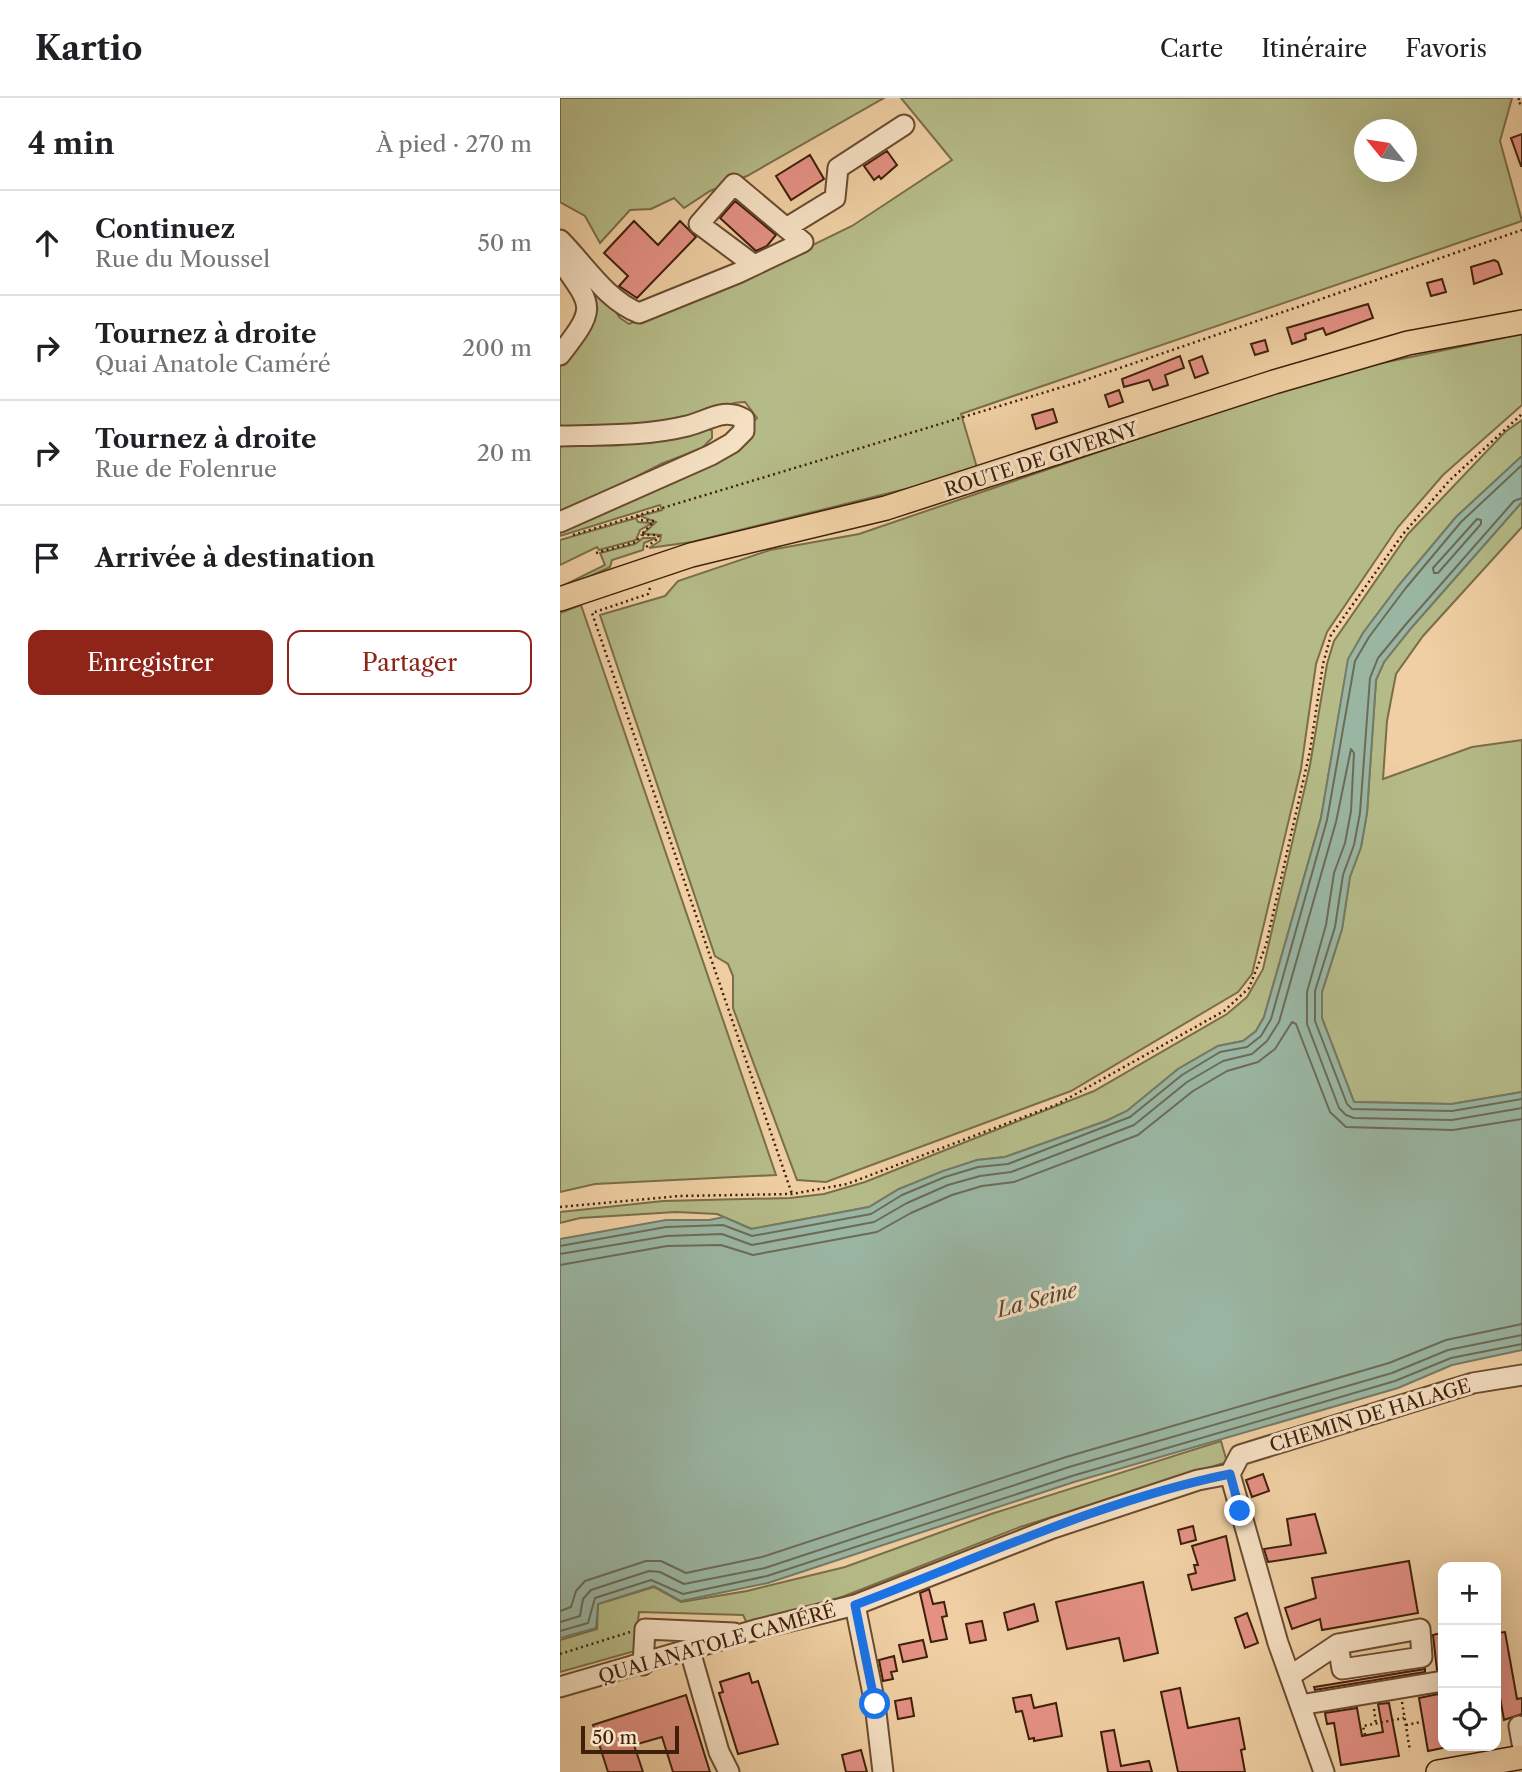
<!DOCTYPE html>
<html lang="fr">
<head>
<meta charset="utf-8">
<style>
  :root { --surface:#fff; --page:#f6f6f6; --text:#202124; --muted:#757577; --line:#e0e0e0; --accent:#8f2418 }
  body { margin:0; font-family:"Libre Caslon Text",serif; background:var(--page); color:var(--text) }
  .controls { position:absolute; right:21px; bottom:21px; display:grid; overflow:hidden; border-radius:14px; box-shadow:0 7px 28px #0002 }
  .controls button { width:63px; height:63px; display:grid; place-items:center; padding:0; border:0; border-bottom:2px solid var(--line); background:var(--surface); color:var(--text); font:35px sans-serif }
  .compass { position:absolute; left:794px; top:21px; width:63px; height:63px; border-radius:50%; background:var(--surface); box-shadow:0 7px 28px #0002; rotate:300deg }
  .scale { position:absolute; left:21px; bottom:18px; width:98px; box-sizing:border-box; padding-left:7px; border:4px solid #3f200a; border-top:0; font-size:19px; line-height:24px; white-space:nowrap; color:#3f200a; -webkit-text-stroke:5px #f5e0c3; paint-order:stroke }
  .stop { position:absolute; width:21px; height:21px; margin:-16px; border:5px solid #1a73e8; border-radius:50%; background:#fff }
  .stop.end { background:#1a73e8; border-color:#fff; box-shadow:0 2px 7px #0008 }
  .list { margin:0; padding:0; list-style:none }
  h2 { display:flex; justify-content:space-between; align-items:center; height:91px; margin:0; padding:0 28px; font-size:30px }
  h2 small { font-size:23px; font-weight:400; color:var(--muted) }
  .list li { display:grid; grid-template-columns:46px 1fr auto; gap:21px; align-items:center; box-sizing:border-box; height:105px; padding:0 28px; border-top:2px solid var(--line) }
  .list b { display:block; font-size:26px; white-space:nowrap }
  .list p { margin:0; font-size:23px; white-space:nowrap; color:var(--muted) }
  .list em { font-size:23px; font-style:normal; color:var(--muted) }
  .actions { display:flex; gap:14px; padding:21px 28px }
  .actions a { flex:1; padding:16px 0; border:2px solid var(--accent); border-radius:14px; text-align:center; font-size:24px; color:var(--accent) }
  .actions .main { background:var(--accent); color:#fff }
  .icon { flex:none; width:38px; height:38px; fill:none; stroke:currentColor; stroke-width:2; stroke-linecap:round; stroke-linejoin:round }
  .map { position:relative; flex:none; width:962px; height:1674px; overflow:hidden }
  header { display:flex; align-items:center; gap:42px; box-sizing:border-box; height:98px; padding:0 35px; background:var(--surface); border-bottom:2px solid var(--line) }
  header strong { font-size:33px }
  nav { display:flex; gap:38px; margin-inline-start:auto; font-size:24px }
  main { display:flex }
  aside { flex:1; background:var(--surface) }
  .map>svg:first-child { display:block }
  .green { fill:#b5bb88; stroke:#7a6e49; stroke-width:2; fill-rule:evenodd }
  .water { fill:#9ab6a3; stroke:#767a66; stroke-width:2 }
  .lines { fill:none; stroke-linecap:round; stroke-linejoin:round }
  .shore { stroke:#6c6b56; stroke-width:2 }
  .building { fill:#e49184; stroke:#3f200a; stroke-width:2 }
  .minor-casing { stroke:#6b4c30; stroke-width:23 }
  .major-casing { stroke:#3f200a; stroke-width:26 }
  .path { stroke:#3f200a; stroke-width:2.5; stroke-dasharray:2 3.5; stroke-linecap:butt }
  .minor { stroke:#f5e0c3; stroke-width:19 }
  .major { stroke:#efcfa3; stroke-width:23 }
  .route { stroke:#1a73e8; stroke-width:9 }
  .labels { text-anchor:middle; stroke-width:6; stroke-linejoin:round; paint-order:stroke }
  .street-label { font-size:19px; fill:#3f200a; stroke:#f5e0c3 }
  .water-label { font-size:21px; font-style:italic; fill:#564630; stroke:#f5e0c3 }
</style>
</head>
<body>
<header>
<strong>Kartio</strong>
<nav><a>Carte</a><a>Itinéraire</a><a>Favoris</a></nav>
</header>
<main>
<aside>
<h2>4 min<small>À pied · 270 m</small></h2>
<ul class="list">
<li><svg class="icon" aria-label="ahead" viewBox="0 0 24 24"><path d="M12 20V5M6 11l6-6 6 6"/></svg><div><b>Continuez</b><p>Rue du Moussel</p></div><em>50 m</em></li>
<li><svg class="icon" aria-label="right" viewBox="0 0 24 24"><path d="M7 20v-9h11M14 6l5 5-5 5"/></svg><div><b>Tournez à droite</b><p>Quai Anatole Caméré</p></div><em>200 m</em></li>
<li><svg class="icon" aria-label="right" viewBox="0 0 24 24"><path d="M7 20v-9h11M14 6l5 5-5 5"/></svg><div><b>Tournez à droite</b><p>Rue de Folenrue</p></div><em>20 m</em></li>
<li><svg class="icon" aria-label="arrive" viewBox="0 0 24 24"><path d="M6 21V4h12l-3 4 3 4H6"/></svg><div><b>Arrivée à destination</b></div></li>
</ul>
<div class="actions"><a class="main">Enregistrer</a><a>Partager</a></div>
</aside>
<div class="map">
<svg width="962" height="1674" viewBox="0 0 962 1674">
  <rect width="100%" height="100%" fill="#efcfa3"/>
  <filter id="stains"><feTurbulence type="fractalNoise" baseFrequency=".00286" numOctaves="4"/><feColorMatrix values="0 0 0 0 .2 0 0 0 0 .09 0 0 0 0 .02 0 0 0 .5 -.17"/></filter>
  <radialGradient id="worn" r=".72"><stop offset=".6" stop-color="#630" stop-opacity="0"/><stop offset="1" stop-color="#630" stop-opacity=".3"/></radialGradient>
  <path class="green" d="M0,0h324l-137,78 -37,15 -26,17 -10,-10 -23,11 -21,1 -30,33 -15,-27 -25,-14z
    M341,0h611l-12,43 22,80 -561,193 17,57 -286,71 -43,6 11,-7 1,-6 -18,-1 13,-12 -16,-6 22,-6 -2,-5 -100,31v-14l168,-72 29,-32 -12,-16c-27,1 -53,15 -80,19 -35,5 -70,3 -105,9v-70l21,-23 -9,-70 38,36 10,15 9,6 120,-48 103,-50 100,-66zM804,32h42v42h-42z
    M962,236v71l-79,70 -45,52 -71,105 -11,32 -15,105 -49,205 -14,18 -167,99 -245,91 -29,-2 -64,-172v-32l-5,-12 -13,-8 -115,-341 65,-19 13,-15 92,-31 89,-16 383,-131 116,-35z
    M962,322v36l-66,61 -57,68 -36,48 -14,26 -28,159 -57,199 -8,14 -13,10 -25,5 -40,23 -51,42 -21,10 -101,36 -28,3 -78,29 -30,18 -117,22 -35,-15 -41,-2 -96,6 -20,5v-11l103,-11 127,-3 34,-4 41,-12 229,-91 133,-77 20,-17 16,-28 47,-204 17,-101 7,-23 74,-107 97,-102z
    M144,326l8,7v7l-10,10 -41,16 -101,52v-78z
    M962,404v25l-99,109 -27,38 -9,47 -4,58 89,-32 50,-7v352l-70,12 -98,-2 -32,-84v-26l20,-63 8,-53 11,-29 6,-34 9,-133 8,-18 28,-35z
    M76,420l2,4 14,1 -12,7 -4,10 -37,10 -2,-3 -37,18v-25z
    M83,440h13l-12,5 -1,7 -31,10 -2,7 -50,23v-3l45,-22 -5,-12 35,-9z
    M21,507l195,570 -181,9 -35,8v-579z
    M661,1343l6,21 -207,65 -178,70 -94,28 -5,-10 -104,-3 -4,39 -75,21v-32l37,-11 1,-25 56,-17 27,15 66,-11 98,-24 146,-53z"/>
  <path class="water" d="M962,358v46l-110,125 -28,35 -8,18 -9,133 -6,34 -11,30 -8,52 -20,63v26l32,84 98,2 70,-12v258l-70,15 -54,23 -324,94 -306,101 -87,18 -27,-15 -56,18 -2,24 -36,10v-399l106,-19h43l15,-3 27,12 118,-22 30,-18 44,-18 34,-11 28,-3 101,-36 21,-10 51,-42 40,-23 25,-5 13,-10 8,-14 57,-199 27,-159 15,-26 36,-48 57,-68z"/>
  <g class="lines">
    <path class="shore" d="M962,400l-8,3 -107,122 -29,35 -8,20 -10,135 -6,32 -11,30 -8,52 -20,64v30l32,83 5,5 100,2 70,-12
      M917,421l4,1v4l-43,49h-4l-1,-5z
      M0,1148l106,-19 57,-2 29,11 119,-22 31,-19 43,-18 33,-10 30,-3 122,-47 52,-42 38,-23 27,-5 14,-11 10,-17 56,-199 28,-159 14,-24 36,-48 56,-67 61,-57
      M0,1156l107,-18 55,-2 30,11 122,-23 33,-19 41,-18 32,-9 31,-4 123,-47 53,-43 36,-21 29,-7 15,-13 12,-19 57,-200 15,-73 3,4 -3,58 -6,32 -11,30 -8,52 -19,67v32l32,84 7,7 8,3 98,2 70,-12
      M0,1167l107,-19 54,-1 32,10 124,-23 34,-19 41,-18 30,-9 32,-4 124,-47 55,-44 34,-20 31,-9 17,-13 17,-27 4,2 34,88 16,15 107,3 69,-11
      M0,1513l11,-4 5,-16 9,-10 61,-20h15l25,12 76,-16 304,-100 323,-94 57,-23 76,-16
      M0,1524l20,-6 3,-17 8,-9 58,-19 11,1 24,12 81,-16 304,-101 323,-94 56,-23 74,-15
      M0,1533l28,-8 7,-25 56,-18 32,14 84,-18 305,-100 323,-95 56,-23 71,-14"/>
  </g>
  <path class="building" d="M962,36v32h-1l-10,-28z
    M327,53l10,14 -16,14 -2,-3 -5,4 -10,-14z
    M250,57l14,24 -33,21 -15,-24z
    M175,103l41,34 -9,11 -11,5 -36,-33z
    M74,123l24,24 22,-24 16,16 -59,61 -18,-12 9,-10 -24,-23z
    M934,162l4,2 4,12 -28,10 -3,-17z
    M882,181l4,13 -15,4 -4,-13z
    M808,206l5,14 -47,17 -3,-7 -18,6 1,5 -14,5 -5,-16z
    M705,242l3,11 -13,4 -4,-11z
    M620,258l4,12 -19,7 3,10 -15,5 -4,-10 -25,7 -2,-8z
    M642,258l6,17 -13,5 -6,-17z
    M559,292l4,12 -14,5 -4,-12z
    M493,311l4,13 -21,7 -4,-14z
    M703,1376l6,17 -17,6 -6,-17z
    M755,1416l11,39 -58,9 -4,-13 27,-4 -4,-26z
    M633,1428l3,14 -15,4 -3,-14z
    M666,1438l9,44 -43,10 -4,-15 8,-2 -2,-8h4l-6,-19z
    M849,1463l9,52 -96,17 -2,-11 -28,10 -7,-21 31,-10 -4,-20z
    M583,1484l15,71 -34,8 -5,-23 -52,11 -11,-47z
    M369,1491l4,15 11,-2 3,14 -5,1 5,22 -16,3 -11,-49z
    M474,1506l4,17 -30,9 -4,-17z
    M687,1515l11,30 -13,5 -10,-30z
    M422,1523l4,19 -16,3 -4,-19z
    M945,1534l12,67 5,-1v16l-18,6 -8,-45v-42z
    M881,1535l2,36 -6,1 -4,-35z
    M363,1542l4,17 -24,5 -4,-17z
    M334,1558l3,15 -6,1 2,7 -10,2 -4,-21z
    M865,1571v3l-110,18 -1,-3z
    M189,1575l3,10 6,-2 20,63 -40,10 -19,-61 4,-1 -3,-10z
    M620,1590l8,40 51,-10 6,31 -4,1 4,22h-67l-17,-80z
    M883,1595v55l-15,3 -9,-53z
    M126,1597l24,77h-37l-11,-35 -28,8 9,27h-35l-15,-47z
    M471,1597l3,13 22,-5 6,33 -28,5v-3l-5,1 -7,-28 -6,1 -3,-14z
    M351,1600l3,18 -16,3 -3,-18z
    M829,1605l10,53 -58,9 -7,-42 -7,1 -2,-11 32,-5 5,28 21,-4 -5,-28z
    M554,1632l7,36 28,-5 3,11h-44l-7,-40z
    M301,1652l6,22h-21l-4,-17z"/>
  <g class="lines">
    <defs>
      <path id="minor" d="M226,130l49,-30 3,-30 66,-43
        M0,142c25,25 46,60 79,73l99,-40 65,-31 -69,-58 -35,40 55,41
        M0,162c34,48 37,47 0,95
        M0,338c41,-1 87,0 127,-10 21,-5 37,-19 57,-7v12l-12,12 -21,12 -151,67
        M670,1376l10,-19 233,-72 49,-8
        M670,1376l48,169 46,129
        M295,1507l20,99 8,68
        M130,1553l29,101 10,20
        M83,1567l2,-36 89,4
        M730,1578l48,-32 82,-15 2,28 -80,12 -4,-25
        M0,1589l195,-57 100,-25 198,-77 145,-48 32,-6
        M740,1607l143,-24
        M959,1628l3,17"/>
      <path id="major" d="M0,501l131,-44 195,-47 388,-126 134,-39 114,-21
        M878,1674l84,-15"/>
    </defs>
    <use href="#minor" class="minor-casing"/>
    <use href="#major" class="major-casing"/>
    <path class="path" d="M959,0l-1,4 4,3
      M78,418l2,4 14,1 -13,14h17l1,3 -13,9v3
      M13,437l506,-153 443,-152
      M36,455l40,-11 5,-7
      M90,490l-2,6 -56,19 200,581
      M0,1109l119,-11 113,-2 55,-10 211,-80 166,-93 25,-23 17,-43 44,-194 13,-87 8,-29 72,-101 47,-54 72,-66
      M0,1556l70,-22
      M842,1604l8,49
      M814,1611l2,15
      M846,1627l15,-3
      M805,1637l-2,-9 41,-8"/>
    <use href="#minor" class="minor"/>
    <use href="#major" class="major"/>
  </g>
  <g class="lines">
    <path class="route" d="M315,1606l-20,-99c122,-46 247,-105 375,-131l10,37"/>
  </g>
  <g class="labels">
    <g class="street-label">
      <text transform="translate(481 361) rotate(-18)" y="7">ROUTE DE GIVERNY</text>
      <text transform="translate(810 1317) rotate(-17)" y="7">CHEMIN DE HALAGE</text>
      <text transform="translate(157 1545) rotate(-16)" y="7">QUAI ANATOLE CAMÉRÉ</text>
    </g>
    <g class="water-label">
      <text transform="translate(477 1202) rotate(-15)" y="7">La Seine</text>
    </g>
  </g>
  <rect width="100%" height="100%" filter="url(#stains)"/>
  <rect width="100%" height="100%" fill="url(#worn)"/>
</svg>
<div class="controls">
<button>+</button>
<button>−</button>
<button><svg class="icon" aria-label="locate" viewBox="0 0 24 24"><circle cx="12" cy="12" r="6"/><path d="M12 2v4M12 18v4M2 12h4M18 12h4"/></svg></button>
</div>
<svg class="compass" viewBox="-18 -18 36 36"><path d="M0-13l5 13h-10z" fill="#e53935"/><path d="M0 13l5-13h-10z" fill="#757577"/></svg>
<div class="scale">50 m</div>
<div class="stop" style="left:315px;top:1606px"></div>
<div class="stop end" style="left:680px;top:1413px"></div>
</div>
</main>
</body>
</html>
